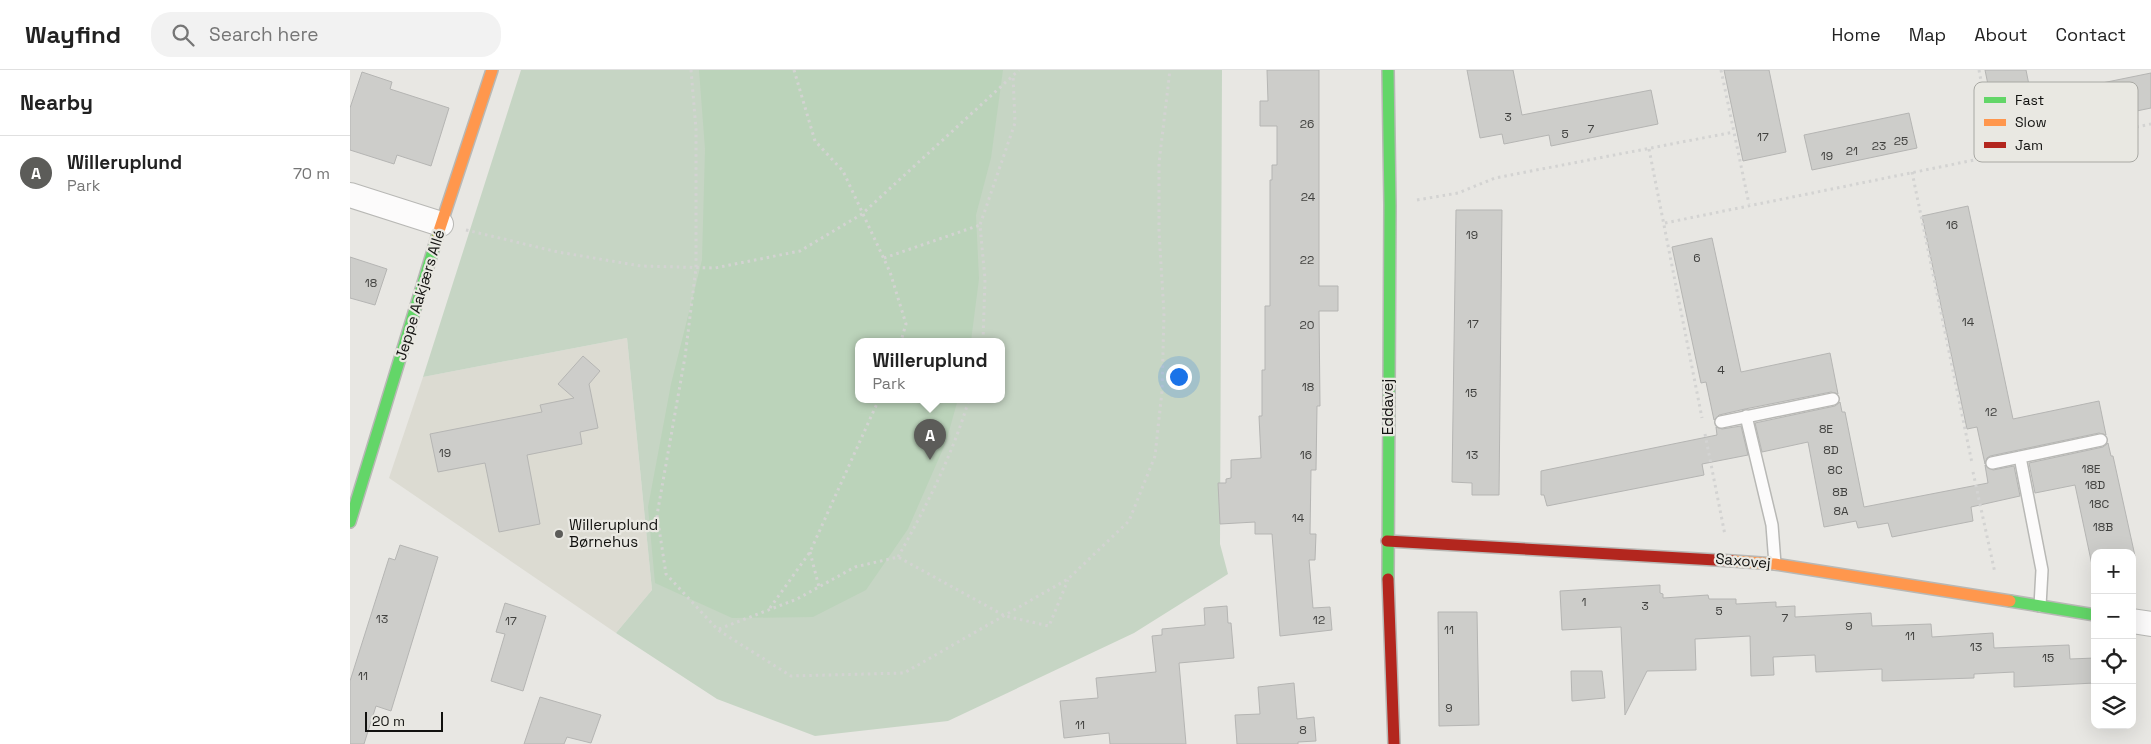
<!DOCTYPE html>
<html lang="en">
<head>
<meta charset="utf-8">
<style>
  :root { --surface:#fff; --page:#f2f2f2; --text:#222; --muted:#767676; --line:#e0e0e0; --accent:#5c5c59 }
  body { margin:0; font-family:"Space Grotesk",sans-serif; background:var(--page); color:var(--text) }
  .controls { position:absolute; right:15px; bottom:15px; display:grid; overflow:hidden; border-radius:10px; box-shadow:0 5px 20px #0002 }
  .controls button { width:45px; height:45px; display:grid; place-items:center; padding:0; border:0; border-bottom:1px solid var(--line); background:var(--surface); color:var(--text); font:25px sans-serif }
  .scale { position:absolute; left:15px; bottom:12px; width:78px; box-sizing:border-box; padding-left:5px; border:2px solid #11110f; border-top:0; font-size:14px; line-height:18px; white-space:nowrap; color:#11110f; -webkit-text-stroke:4px #e9e8e2; paint-order:stroke }
  .you { position:absolute; left:828px; top:306px; width:18px; height:18px; margin:-12px; border:4px solid #fff; border-radius:50%; background:#1a73e8; box-shadow:0 0 0 8px #1a73e833 }
  .badge { display:grid; place-items:center; width:32px; height:32px; border-radius:50%; background:var(--accent); color:#fff; font-size:16px; font-weight:700 }
  .pin { position:absolute; translate:-50% -41px; filter:drop-shadow(0 1px 2px #0008) }
  .pin::after { content:''; position:absolute; top:26px; width:18px; height:15px; background:inherit; clip-path:polygon(0 0,100% 0,50% 100%) }
  .popup { position:absolute; left:505px; top:268px; width:150px; height:65px; box-sizing:border-box; display:grid; place-content:center; border-radius:10px; background:var(--surface); filter:drop-shadow(0 1px 4px #0005); font-size:16px; white-space:nowrap; color:var(--muted) }
  .popup b { font-size:19px; color:var(--text) }
  .popup::after { content:''; position:absolute; left:50%; top:100%; margin-left:-10px; border:10px solid transparent; border-top-color:var(--surface) }
  .list { margin:0; padding:0; list-style:none }
  h2 { display:flex; justify-content:space-between; align-items:center; height:65px; margin:0; padding:0 20px; font-size:21px }
  h2 small { font-size:16px; font-weight:400; color:var(--muted) }
  .list li { display:grid; grid-template-columns:32px 1fr auto; gap:15px; align-items:center; box-sizing:border-box; height:75px; padding:0 20px; border-top:1px solid var(--line) }
  .list b { display:block; font-size:19px; white-space:nowrap }
  .list p { margin:0; font-size:16px; white-space:nowrap; color:var(--muted) }
  .list em { font-size:16px; font-style:normal; color:var(--muted) }
  .icon { flex:none; width:28px; height:28px; fill:none; stroke:currentColor; stroke-width:2; stroke-linecap:round; stroke-linejoin:round }
  .map { position:relative; flex:none; width:1801px; height:674px; overflow:hidden }
  header { display:flex; align-items:center; gap:30px; box-sizing:border-box; height:70px; padding:0 25px; background:var(--surface); border-bottom:1px solid var(--line) }
  header strong { font-size:24px }
  nav { display:flex; gap:28px; margin-inline-start:auto; font-size:18px }
  .search { width:350px; height:45px; background:var(--page); display:flex; align-items:center; gap:12px; box-sizing:border-box; padding:0 18px; border-radius:20px; color:var(--muted); font-size:19px }
  main { display:flex }
  aside { flex:1; background:var(--surface) }
  .map>svg:first-child { display:block }
  .built { fill:#dcdbd2 }
  .green { fill:#c6d5c4; fill-rule:evenodd }
  .forest { fill:#bbd3ba }
  .building { fill:#cdcdca; stroke:#b5b5b3 }
  .lines { fill:none; stroke-linecap:round; stroke-linejoin:round }
  .lane-casing { stroke:#b8b8b5; stroke-width:14 }
  .street-casing { stroke:#b8b8b5; stroke-width:26 }
  .fast-casing { stroke:#b8b8b5; stroke-width:14 }
  .slow-casing { stroke:#b8b8b5; stroke-width:14 }
  .jam-casing { stroke:#b8b8b5; stroke-width:14 }
  .path { stroke:#d3d3d2; stroke-width:3; stroke-dasharray:2.5 4; stroke-linecap:butt }
  .lane { stroke:#fcfbfb; stroke-width:11 }
  .street { stroke:#fcfbfb; stroke-width:24 }
  .fast { stroke:#63d668; stroke-width:11 }
  .slow { stroke:#ff974d; stroke-width:11 }
  .jam { stroke:#b3261e; stroke-width:11 }
  .poi-dot { fill:#5c5c59; stroke:#e9e8e2; stroke-width:2 }
  .labels { text-anchor:middle; stroke-width:4.5; stroke-linejoin:round; paint-order:stroke }
  .number-label { font-size:12px; fill:#41413f }
  .street-label { font-size:15px; fill:#11110f; stroke:#e9e8e2 }
  .poi-label { font-size:15px; fill:#11110f; stroke:#e9e8e2; text-anchor:start }
  .key { fill:#e9e8e2; stroke:#a8a8a3; stroke-width:1 }
  .key-label { font-size:14px; fill:#11110f }
</style>
</head>
<body>
<header>
<strong>Wayfind</strong>
<div class="search"><svg class="icon" aria-label="search" viewBox="0 0 24 24"><circle cx="10" cy="10" r="6"/><path d="M15 15l6 6"/></svg>Search here</div>
<nav><a>Home</a><a>Map</a><a>About</a><a>Contact</a></nav>
</header>
<main>
<aside>
<h2>Nearby<small></small></h2>
<ul class="list">
<li><span class="badge">A</span><div><b>Willeruplund</b><p>Park</p></div><em>70 m</em></li>
</ul>
</aside>
<div class="map">
<svg width="1801" height="674" viewBox="0 0 1801 674">
  <rect width="100%" height="100%" fill="#e8e7e3"/>
  <path class="built" d="M277,268l25,252 -36,43 -227,-155 34,-101z"/>
  <path class="green" d="M171,0h701l-2,474 8,30 -94,59 -186,88 -133,15 -98,-37 -101,-66 36,-43 -25,-252 -204,39zM509,271h142v58h-142z"/>
  <path class="forest" d="M349,0h304l-12,88 -15,57 3,64 -8,62h-112v58h99l-12,43 -38,87 -42,61 -53,27 -81,1 -77,-35 -7,-76 23,-123 31,-124 3,-111z"/>
  <path class="building" d="M917,0h52v216h19v25h-19l1,95h-3l-1,64h-5l-1,64h6l-1,26h-6l4,48 17,-1 2,23 -52,6 -8,-102h-17v-12l-35,2 -2,-41h8v-4l5,-1v-18l30,-2 -2,-42h3v-46h3v-64h5v-126h2v-15h5v-39h-17v-25h8z
    M1117,0h46l9,45 129,-25 7,34 -107,22 -2,-11 -45,9 -2,-10 -22,4z
    M1374,0h45l17,82 -43,9z
    M1635,0h41l7,35 -39,9z
    M12,2l30,10 -2,7 59,19 -18,58 -34,-11 -3,9 -44,-14v-42z
    M1801,3v35l-96,20 -7,-34z
    M1559,43l8,35 -105,22 -8,-35z
    M1618,136l45,213 86,-18 7,34 -7,-2 -109,23 -3,2 -2,6 -8,-37 -10,2 -45,-213z
    M1106,140h46l-3,285h-27v-12l-20,-1z
    M1362,168l29,134 89,-19 8,41 -7,-2 -86,17 -26,6 -5,5 -8,-38 -5,1 -29,-136z
    M0,187l37,12 -12,36 -25,-7z
    M233,286l17,15 -11,13 9,44 -18,4 2,12 -55,11 13,69 -41,8 -14,-69 -47,9 -8,-38 112,-22 -2,-7 34,-7 -16,-14z
    M1490,332l2,10h3l19,95 124,-24 -3,-18 8,5 21,-4 6,30 -49,11 2,14 -81,16 -4,-14 -30,5 -2,-7 -32,6 -16,-85 -46,10 -7,-29 80,-17z
    M1391,356l7,29 -46,9 2,11 -157,31 -3,-11h-3v-24l176,-36 -1,-8 6,2z
    M1758,373l3,13h2l22,100 -3,1v-4h-37v11l-3,1 -17,-80 -40,8 -6,-30 74,-16z
    M50,475l38,12 -47,154 -15,-5 -12,38h-14v-63l39,-123 6,2z
    M1310,515v8l3,1v4l45,-3 1,4h27v5l40,-2v5l19,-1v11l76,-4 1,13 59,-2 1,13 61,-4 1,15 75,-3 1,14 25,-1v25l-81,4v-15l-40,2v4l-92,3v-12l-66,3 -1,-17 -42,2 1,18 -23,1 -1,-40 -55,3 1,31 -49,1 -22,44 -4,-88 -59,3 -2,-39z
    M155,533l41,13 -23,75 -32,-10 14,-47 -9,-2z
    M877,536l1,17h3l3,35 -55,5 7,81h-76l-1,-11 -45,5 -4,-37 38,-3 -2,-20 60,-6 -4,-36 10,-1v-6l43,-4 -1,-17z
    M1088,542h39l2,113 -40,1z
    M1221,601h31l3,27 -33,3z
    M944,613l3,36 17,-2 2,24 -18,1v2h-61l-2,-29 25,-1 -2,-27z
    M190,627l61,18 -10,28 -24,-6 -3,7h-40z"/>
  <g class="lines">
    <defs>
      <path id="lane" d="M1396,346l26,109 3,39
        M1371,352l112,-23
        M1670,387l22,113 -2,36
        M1642,393l109,-23"/>
      <path id="street" d="M0,125l91,29
        M1782,551l19,3"/>
      <path id="fast" d="M1038,0l2,135 -2,374
        M0,452l88,-288
        M1660,531l85,14"/>
      <path id="slow" d="M88,164l54,-164
        M1383,491l42,3 235,37"/>
      <path id="jam" d="M1037,471l346,20
        M1038,509l6,165"/>
    </defs>
    <use href="#lane" class="lane-casing"/>
    <use href="#street" class="street-casing"/>
    <use href="#fast" class="fast-casing"/>
    <use href="#slow" class="slow-casing"/>
    <use href="#jam" class="jam-casing"/>
    <path class="path" d="M341,0l5,59v139l-11,89 -28,158 9,59 52,56 73,46 113,-3 164,-94 61,-58 26,-65 7,-65 2,-78 -5,-81v-69l11,-93
      M444,0l21,71 28,30 47,101 16,52 -5,17
      M1371,0l28,134
      M1629,0l16,86
      M1299,79l53,269
      M1562,102l60,291
      M1067,130l41,-7 37,-15 239,-46
      M1315,153l486,-99
      M116,160l92,22 83,14 74,2 85,-17 62,-37 157,-144
      M534,188l96,-33
      M633,271l2,-62 -5,-54 35,-102 -2,-48
      M1355,364l20,101
      M1623,402l22,101
      M460,482l9,35
      M548,487c28,-50 55,-103 71,-158
      M420,538l40,-56 69,-153
      M369,559l78,-30 58,-32 43,-10 107,59 44,10 19,-46"/>
    <use href="#lane" class="lane"/>
    <use href="#street" class="street"/>
    <use href="#fast" class="fast"/>
    <use href="#slow" class="slow"/>
    <use href="#jam" class="jam"/>
  </g>
  <circle class="poi-dot" cx="209" cy="464" r="5"/>
  <g class="labels">
    <g class="number-label">
      <text x="1158" y="51">3</text>
      <text x="957" y="58">26</text>
      <text x="1241" y="63">7</text>
      <text x="1215" y="68">5</text>
      <text x="1413" y="71">17</text>
      <text x="1551" y="75">25</text>
      <text x="1529" y="80">23</text>
      <text x="1502" y="85">21</text>
      <text x="1477" y="90">19</text>
      <text x="958" y="131">24</text>
      <text x="1602" y="159">16</text>
      <text x="1122" y="169">19</text>
      <text x="1347" y="192">6</text>
      <text x="957" y="194">22</text>
      <text x="21" y="217">18</text>
      <text x="1618" y="256">14</text>
      <text x="1123" y="258">17</text>
      <text x="957" y="259">20</text>
      <text x="1371" y="304">4</text>
      <text x="958" y="321">18</text>
      <text x="1121" y="327">15</text>
      <text x="1641" y="346">12</text>
      <text x="1476" y="363">8E</text>
      <text x="1481" y="384">8D</text>
      <text x="95" y="387">19</text>
      <text x="956" y="389">16</text>
      <text x="1122" y="389">13</text>
      <text x="1741" y="403">18E</text>
      <text x="1485" y="404">8C</text>
      <text x="1745" y="419">18D</text>
      <text x="1490" y="426">8B</text>
      <text x="1749" y="438">18C</text>
      <text x="1491" y="445">8A</text>
      <text x="948" y="452">14</text>
      <text x="1753" y="461">18B</text>
      <text x="1234" y="536">1</text>
      <text x="1295" y="540">3</text>
      <text x="1369" y="545">5</text>
      <text x="1435" y="552">7</text>
      <text x="32" y="553">13</text>
      <text x="969" y="554">12</text>
      <text x="161" y="555">17</text>
      <text x="1499" y="560">9</text>
      <text x="1099" y="564">11</text>
      <text x="1560" y="570">11</text>
      <text x="1626" y="581">13</text>
      <text x="1698" y="592">15</text>
      <text x="13" y="610">11</text>
      <text x="1099" y="642">9</text>
      <text x="730" y="659">11</text>
      <text x="953" y="664">8</text>
    </g>
    <g class="street-label">
      <text transform="translate(70 225) rotate(-73)" y="5">Jeppe Aakjærs Allé</text>
      <text transform="translate(1038 337) rotate(-90)" y="5">Eddavej</text>
      <text transform="translate(1393 491) rotate(5)" y="5">Saxovej</text>
    </g>
    <g class="poi-label">
      <text x="219" y="460">Willeruplund<tspan x="219" dy="17">Børnehus</tspan></text>
    </g>
  </g>
  <rect x="1624" y="12" width="164" height="80" rx="8" class="key"/>
  <rect x="1634" y="27" width="22" height="6" fill="#63d668"/>
  <rect x="1634" y="49" width="22" height="7" fill="#ff974d"/>
  <rect x="1634" y="72" width="22" height="6" fill="#b3261e"/>
  <g class="key-label">
    <text x="1665" y="35">Fast</text>
    <text x="1665" y="57">Slow</text>
    <text x="1665" y="80">Jam</text>
  </g>
</svg>
<div class="controls">
<button>+</button>
<button>−</button>
<button><svg class="icon" aria-label="locate" viewBox="0 0 24 24"><circle cx="12" cy="12" r="6"/><path d="M12 2v4M12 18v4M2 12h4M18 12h4"/></svg></button>
<button><svg class="icon" aria-label="layers" viewBox="0 0 24 24"><path d="M12 4l9 5-9 5-9-5zM3 14l9 5 9-5"/></svg></button>
</div>
<div class="scale">20 m</div>
<div class="you"></div>
<div class="pin badge" style="left:580px;top:390px">A</div>
<div class="popup"><b>Willeruplund</b>Park</div>
</div>
</main>
</body>
</html>
